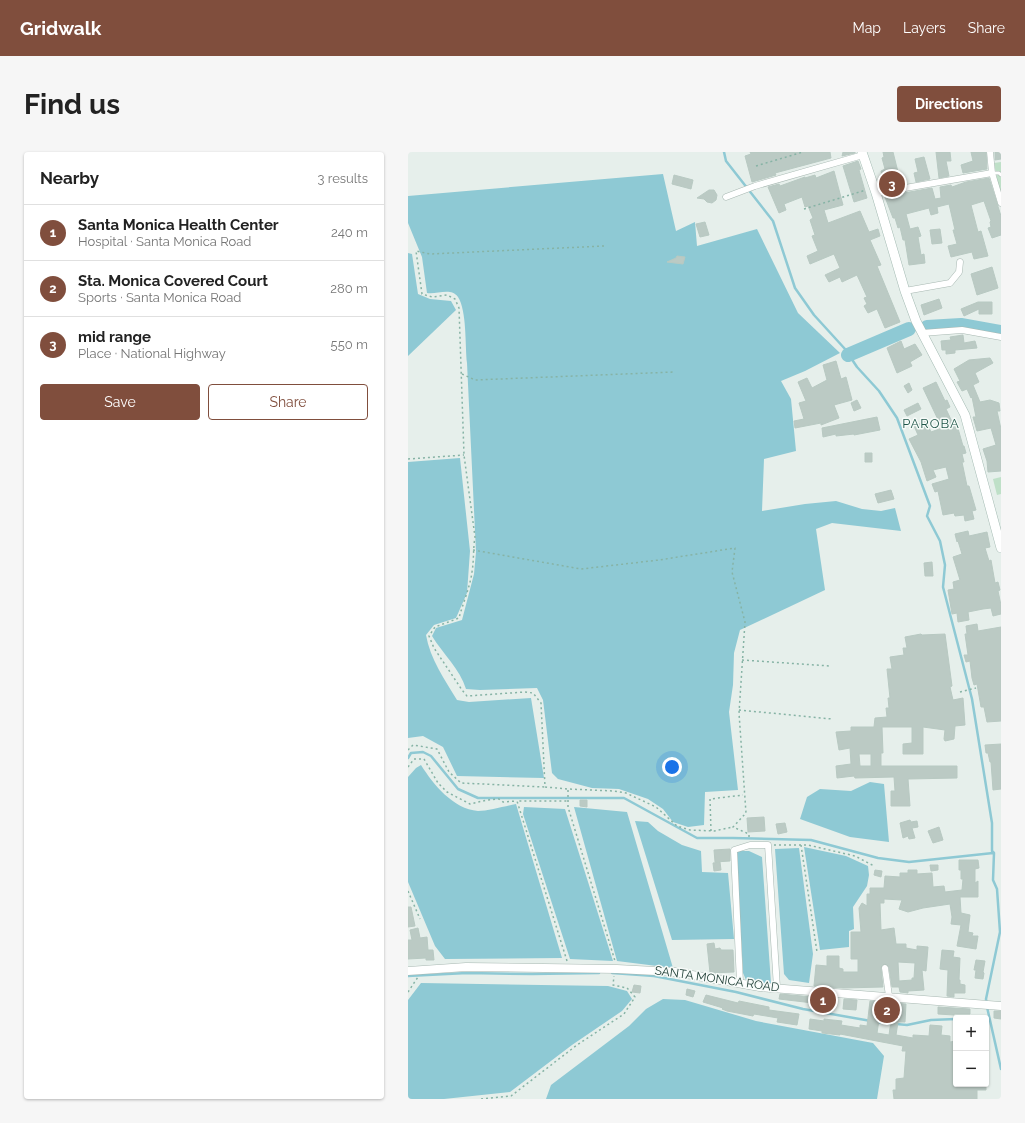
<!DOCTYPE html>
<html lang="en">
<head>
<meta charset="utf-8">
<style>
  :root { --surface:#fff; --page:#f6f6f6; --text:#222; --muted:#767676; --line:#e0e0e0; --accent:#804e3d }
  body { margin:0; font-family:Raleway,sans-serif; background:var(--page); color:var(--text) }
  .controls { position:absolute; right:12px; bottom:12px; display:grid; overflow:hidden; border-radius:4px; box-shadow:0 1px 3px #0004 }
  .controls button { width:36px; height:36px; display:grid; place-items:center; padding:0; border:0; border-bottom:1px solid var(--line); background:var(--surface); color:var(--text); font:20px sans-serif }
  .you { position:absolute; left:264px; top:615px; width:14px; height:14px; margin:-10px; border:3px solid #fff; border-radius:50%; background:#1a73e8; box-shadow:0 0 0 6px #1a73e833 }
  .badge { display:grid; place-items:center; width:26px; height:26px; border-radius:50%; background:var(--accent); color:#fff; font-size:13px; font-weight:700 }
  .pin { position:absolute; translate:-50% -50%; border:2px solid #fff; box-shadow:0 1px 4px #0006 }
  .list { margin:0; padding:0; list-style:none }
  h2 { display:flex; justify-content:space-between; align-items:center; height:52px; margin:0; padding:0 16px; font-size:17px }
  h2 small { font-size:13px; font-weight:400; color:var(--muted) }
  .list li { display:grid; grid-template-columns:26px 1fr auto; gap:12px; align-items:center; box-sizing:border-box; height:56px; padding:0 16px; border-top:1px solid var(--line) }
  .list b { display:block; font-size:15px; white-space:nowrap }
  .list p { margin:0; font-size:13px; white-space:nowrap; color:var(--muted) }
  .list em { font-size:13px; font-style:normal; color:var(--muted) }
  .actions { display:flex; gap:8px; padding:12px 16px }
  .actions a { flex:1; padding:9px 0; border:1px solid var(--accent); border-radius:4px; text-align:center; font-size:14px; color:var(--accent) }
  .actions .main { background:var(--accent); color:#fff }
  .map { position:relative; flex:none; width:593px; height:947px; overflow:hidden; border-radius:4px }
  header { display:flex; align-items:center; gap:24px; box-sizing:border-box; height:56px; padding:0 20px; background:var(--accent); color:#fff }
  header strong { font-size:19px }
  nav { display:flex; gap:22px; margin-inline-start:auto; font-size:14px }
  .intro { display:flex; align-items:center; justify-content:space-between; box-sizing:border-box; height:96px; padding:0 24px }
  h1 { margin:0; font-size:28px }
  .button { padding:10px 18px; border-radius:4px; background:var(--accent); color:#fff; font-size:14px; font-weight:700 }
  main { display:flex; gap:24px; padding:0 24px }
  aside { flex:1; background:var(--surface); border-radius:4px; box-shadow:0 1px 3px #0004 }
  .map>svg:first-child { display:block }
  .green { fill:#bfe0c8 }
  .water { fill:#8ec9d4 }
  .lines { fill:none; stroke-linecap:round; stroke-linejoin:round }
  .stream { stroke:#8ec9d4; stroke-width:2.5 }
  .river { stroke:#8ec9d4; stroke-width:14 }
  .building { fill:#bbcac4; stroke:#b8c9c2; fill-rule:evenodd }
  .service-casing { stroke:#a8b8b2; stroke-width:4 }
  .minor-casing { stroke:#a8b8b2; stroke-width:7 }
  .tertiary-casing { stroke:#a8b8b2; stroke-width:9 }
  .secondary-casing { stroke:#a4bbb3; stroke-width:10 }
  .path { stroke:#86b3a5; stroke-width:1.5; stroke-dasharray:2 3; stroke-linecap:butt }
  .service { stroke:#fff; stroke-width:3 }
  .minor { stroke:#fff; stroke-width:6 }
  .tertiary { stroke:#fff; stroke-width:8 }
  .secondary { stroke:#fff; stroke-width:9 }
  .labels { text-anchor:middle; stroke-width:3; stroke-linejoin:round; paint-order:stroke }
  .street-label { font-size:12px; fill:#24423a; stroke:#f7fbf9 }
  .neighbourhood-label { font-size:13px; letter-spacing:1px; fill:#1f5548; stroke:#f7fbf9 }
</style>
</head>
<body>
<header>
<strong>Gridwalk</strong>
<nav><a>Map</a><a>Layers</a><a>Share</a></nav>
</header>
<div class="intro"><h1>Find us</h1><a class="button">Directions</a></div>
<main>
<aside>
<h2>Nearby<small>3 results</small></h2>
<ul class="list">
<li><span class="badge">1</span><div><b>Santa Monica Health Center</b><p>Hospital · Santa Monica Road</p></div><em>240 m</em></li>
<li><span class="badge">2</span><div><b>Sta. Monica Covered Court</b><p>Sports · Santa Monica Road</p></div><em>280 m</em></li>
<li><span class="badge">3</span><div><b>mid range</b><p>Place · National Highway</p></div><em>550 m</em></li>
</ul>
<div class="actions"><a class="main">Save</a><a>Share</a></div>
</aside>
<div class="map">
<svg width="593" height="947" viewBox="0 0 593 947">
  <rect width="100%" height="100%" fill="#e6efeb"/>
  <path class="green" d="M593,10v36l-7,-35z
    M593,325v17l-4,1 -4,-16z"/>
  <path class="water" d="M255,22l13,57 19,-9 2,24 60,-17 41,84 42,40 -35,18 -24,10 10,18 5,52 -32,8 -2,52 43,-7 31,-3 26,8 19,2 14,-3 6,23 -69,-8 -16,6 9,61 -85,40 -6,23 -1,32 -4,27 9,78 -33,2 -1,33 -16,2 -15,-5 -10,-13 -15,-10 -29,-10 -27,-1 -34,-9 -6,-6 -9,-73 -6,-12 -57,2 -14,-1c-6,-20 -23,-35 -34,-53l4,-8 26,-8 12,-46 2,-22c-3,-63 -6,-126 -9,-189 -2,-18 0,-52 -9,-66 -7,-10 -22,-2 -31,-4l-5,-36 -14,-34v-27z
    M0,101l4,1 6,40 12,5 21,2 5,9 -48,46z
    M52,306l10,93 -3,42 -11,25 -22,7 -8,10c4,24 19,45 31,65l12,2 62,-4 13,80 -87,-2 -14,-29 -20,-11 -15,2v-276z
    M13,613c12,19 32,44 57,46 10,0 28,-5 38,-7l46,154 -117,1 -10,-13 -27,-64v-105l8,-9z
    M462,630l14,2 5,58 -39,-5 -50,-18 7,-22 13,-8 31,2z
    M116,655l41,2 48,152 -43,-2 -47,-145z
    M166,655l53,5 46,156 -56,-7z
    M227,669l13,1 10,9 24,14 19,6 1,21 26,1 6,66 -62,1z
    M396,695l42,9 22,10 1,9 -2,11 -14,21 1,22 -5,2v16l-29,3z
    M391,696l14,106 -4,29 -20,-3 -5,-6 -9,-125z
    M328,699h13l13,6 9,126h-11l-14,-3 -3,-7z
    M13,831l187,3 19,5 5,8 -10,12 -50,34 -62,47 -66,7h-36v-99z
    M255,847l22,1 71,21 117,22 11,13 -7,43h-331l5,-14 78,-59 17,-17z"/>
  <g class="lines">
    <path class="stream" d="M316,0l2,9 47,60 22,67 19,27 31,34 12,18 22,24 18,27 33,88 -3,10 13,25 5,24 -2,22 29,112 20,124v28l2,2 -1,27 4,9 3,43 -14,67 1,8 14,62
      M0,606l3,-5 12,-1 8,4 27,33 20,9h146l73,40h36l78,2 67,18 31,4 84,-9
      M204,821l42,3 82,16 67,17 68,12
      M0,824l59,-3 65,1 67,-1
      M562,866l19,-1
      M467,870l32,3 24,-5 25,-1"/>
    <path class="river" d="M519,175l34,-2 40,7
      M440,203l61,-26"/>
  </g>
  <path class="building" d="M342,0h80l1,6 -56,15 1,2 -24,7 -7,-26 6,-2z
    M435,0h12v1l-13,3z
    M475,0h10l8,32 -17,3 -3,-16 4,-2 -3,-11 2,-1z
    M528,0h14l1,9h-5l3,15 -10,2z
    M563,0h15l1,17 -24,4 -2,-8 12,-4z
    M587,0h6v7l-6,1z
    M516,5l6,22 -14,3 -2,-9 4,-1 -3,-13z
    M450,9l3,8 -2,1 8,28 -13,4 -11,-36z
    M426,19l9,34 -19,5 4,13 32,-12 9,21 9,-3 2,7 -10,4 11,25 -4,1 23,56 -15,6 -8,-19 -9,4 -4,-7 3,-2 -3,-6 3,-1 -10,-22 -15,7 -2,-5 -11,5 -4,-7 15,-7 -6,-14 -24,10 -3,-8 11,-5 -6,-15 3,-1 -5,-15 3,-2 -5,-12 -3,1 -3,-10 -18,7 2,6 -7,3 -11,-26 11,-3 1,2 25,-9v1l10,-3 1,3z
    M266,23l19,5 -2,9 -19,-5z
    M581,26l12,38v19l-9,3 -4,-10 3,-1 -1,-5 1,-1 -7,-20 -13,4 7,27 3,-1 7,25 -14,3 -2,-7 -21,5 -3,-11 9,-2 -4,-14h2l-6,-26 -12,3 1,6 -7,2 -2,-7 -23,6 4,15 8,-2 3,9 -3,1 3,18 3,-1 1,9 -16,2 -4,-25h-2l-3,-13 -2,1 -3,-10h-2l-8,-21 2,-1 45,-8 3,11 6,-1 -1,-11 11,-2 1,2 14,-5z
    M301,38h5l3,5 -1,5 -4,3 -5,-1 -3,-3 -7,-1z
    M297,70l4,13 -9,2 -4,-13z
    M532,77l2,14 -10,1 -2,-14z
    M269,104l8,1 -2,7 -16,-2 9,-4z
    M584,115l6,21 -21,7 -6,-21z
    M531,147l3,9 -18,7 -3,-10z
    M570,150h14v12h-13v-5l-15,7 -3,-7z
    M555,183l1,8 11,-2 2,7 -22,2v3l-9,1v-4h-4l-1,-9 10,-1 -1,-3z
    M493,189l3,8 11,-5 7,11 -12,7 2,4 -15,7 -10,-25z
    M582,206l3,5 -18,10 4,9 -6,3 7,17 10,-2 9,3 1,8h-3l4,18v42l-13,1 -1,-11 -4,-12 13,-4 -5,-17 -14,3 -4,-14h3l-4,-20 -1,1 -4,-9 -5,2 -5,-9 3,-1 -6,-12 15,-9z
    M428,209l5,18 5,-2 6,23 -18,5 5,13 -18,7v-2l-26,5 -1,-7 10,-2 -5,-16 7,-2 -8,-19 9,-4 5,10 15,-8 -4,-15z
    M528,230l9,19 2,-1 3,7 -4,2 8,17 3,-1 6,21h1l2,7 -4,1 2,8h-2l5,24h2l7,24 -4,1 2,8 -9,2 -1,-6 -9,1 -1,-3 -11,2 -5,-24 -3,1 -3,-8 17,-5 -3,-12 -13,3 3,7 -9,4 -6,-19 -12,-23 9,-4 -4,-9 12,-5 5,11 11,-4 -19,-40z
    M501,231l3,7 -4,3 -4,-7z
    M449,248l4,8 -7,3 -3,-8z
    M510,251l3,6 -14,7 -3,-6z
    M469,265l3,13 -26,5v-1l-18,2v-2l-13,3 -1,-9z
    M457,301h7v9h-7z
    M483,338l3,9 -16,4 -3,-9z
    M560,379l1,5 18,-4 3,15 -5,1 4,13 2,-1 4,23 3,-1 2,8 -2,1 3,14v9l-8,2 -2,-8 -8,1 -15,3 1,8 -11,2 -1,-9 -5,1 -4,-24 6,-1 -1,-7 7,-2 -7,-23 9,-3 -4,-13 -1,1 -2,-8z
    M524,410l1,14h-8l-1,-13z
    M569,472l1,7 23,-4v94l-14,1 -3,-15h-3l-4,-23 -3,1 -2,-7 -2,-17 -4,1 -2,-7h4l-3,-21h2l-1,-8z
    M513,482l1,1 23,-1 7,52 -2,1 3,13 10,-2 2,27 -10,1 -1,13 -9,2 -1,-2 1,-9 -22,-3v27h-20v-10l9,-1v-16h-30l1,26h-2v13h76v12l-49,1 2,27h-19v-15h4l-1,-14 -39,1 -1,-2 -17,2 -1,-12 15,-2 -1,-16 -11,2 -3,-18 15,-1v-4h23l1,-9 12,-1 -1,-9h3l-1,-10h2l-3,-29h5l-2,-12 14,-2 -1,-7h4l-2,-11zM451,602h12v12h-11z
    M593,592v45l-8,1 -2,-28h-1l-2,-9h-2l-1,-8z
    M172,648h7v7l-7,-1z
    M356,665l1,14 -17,1 -1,-14z
    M502,668l1,2 6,-1 1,6 -6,1 3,10 -6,1 -1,-3 -5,2 -3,-15z
    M377,671l2,9 -9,2 -2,-10z
    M531,675l4,13 -10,3 -5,-12z
    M322,697v12l-15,1 -1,-12z
    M551,708h19l1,8 -4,1v14l3,-2v16h-18l1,16 9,2 -2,17 5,1 -1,3h6l-2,13 -19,-3 4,-21 -10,-1 1,-7 -2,-13 -27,4 -15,4 -9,-3 3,-9 -18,-1v4h-4l1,27 13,-2 2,16h10v4l11,2v-4l11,1 -2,24 -4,-1 2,20 -16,1v2l-8,-1 -1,-5h-7l-3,-20 -4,-3 -3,1 -1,3 2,19 -40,1 -29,-2 2,-21 11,1v-10h12v12l4,1v3h15v-13h-7v-27h10l-2,-24 3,-5 5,3v-12h3v-6h14l1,-12 15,1v-4h8v-3h9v4l15,-1 1,14 11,-1 1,6 17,-2 1,-11h-2v-9h-2zM490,810l17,1 -1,15h-2v2l-13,1z
    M312,710l1,8 -7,1 -1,-8z
    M522,713h8v5l-7,1z
    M467,718l7,1 -1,6 -7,-2z
    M0,755h3l4,19 -7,1z
    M10,776l2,10 7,-1 1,13h5l1,10h-8v-2l-18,1v-19h4l-2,-10z
    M306,791l1,6 5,-1 1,2h12l1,22 -24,1 -3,-29z
    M534,798l12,1 -1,6 7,1 -1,22h1v4l5,1v8h-11v4l-7,-1 1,-26 -8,-1z
    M568,808l9,1 -2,11 1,1 -1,6 -8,-1 1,-8h-2z
    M226,833l7,1 -1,7 -8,-1z
    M279,837l8,2 -2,6 -7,-2z
    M372,842l33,3v6l-34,-4z
    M298,843l32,8 1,-2 30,6v3l30,4 -2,11 -20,-3 1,-4 -24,-4 -1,2 -26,-5 -5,-2 1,-1 -20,-6z
    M436,847l13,1 -1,10 -13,-1z
    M462,849l36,3 -1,18h-7l-2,13 17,3v-3l16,1 1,-11 12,1 -1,9 9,1v6l6,-1v43h30v6h-9v9h-83l-1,-9h3v-11l8,-1 2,-27h-4l1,-5 -63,-12v1l-18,-2v-2l-13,-2 1,-10 14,2v-2l18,2 -1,4 19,3v-3l7,1zM471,868l12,1 -2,14 -12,-2z
    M530,855l32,2v5h-16v1l-16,-1z
    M586,859h7v8l-7,-1z"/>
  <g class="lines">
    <defs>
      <path id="service" d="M584,21h7l2,2"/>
      <path id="minor" d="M582,0l2,21 9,30
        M468,41l116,-20
        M318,45l29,-11 108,-31
        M497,139l45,-8 9,-11 1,-10
        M514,181l40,-3 39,7
        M477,816l4,28
        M332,831l-6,-133 16,-5h18l9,143"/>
      <path id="tertiary" d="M0,819l58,-4 151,2 58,3 85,15 241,19"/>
      <path id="secondary" d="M454,0l14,41 29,98 11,30 49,94 36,133"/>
    </defs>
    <use href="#service" class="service-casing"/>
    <use href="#minor" class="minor-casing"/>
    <use href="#tertiary" class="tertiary-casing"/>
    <use href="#secondary" class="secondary-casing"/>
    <path class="path" d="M348,14l47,-14
      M396,57l62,-19
      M196,94l-174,8 -14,-3 6,43 10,3 15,-2 8,4 4,9 5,147 11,82c-2,12 -1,23 -3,35 -2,15 -9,31 -13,46l-24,9 -6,9 5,12 28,42 5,6 58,-4 8,1 8,10 4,84 23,2 46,2 12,2 30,14 21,19 13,4 24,1 19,-4
      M54,222l13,6 199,-8
      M0,307l56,-4
      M65,398l108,19 78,-9 76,-12 -3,24 13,50 -6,91 7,100 -13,14 16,7v5
      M334,508l88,6
      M552,540l16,-4
      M331,558l93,9
      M0,598l5,-5 24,4 12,23 12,11 84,4
      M0,615l6,-8h10l14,24 9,9 23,12 17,-4 12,-1 4,3 14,-1
      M160,638v17l47,154
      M303,679l-1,-32 33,-4
      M366,693h34l47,11 19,10
      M393,693l16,107
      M0,739l12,28
      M159,809l-50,-160h51
      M0,840l10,-15
      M73,947l30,-3 66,-51 47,-31 11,-17 -8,-9 -14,-3 1,-9"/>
    <use href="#service" class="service"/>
    <use href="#minor" class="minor"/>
    <use href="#tertiary" class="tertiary"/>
    <use href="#secondary" class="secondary"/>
  </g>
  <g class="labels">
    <g class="street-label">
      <text transform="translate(309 827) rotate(8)" y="4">SANTA MONICA ROAD</text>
    </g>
    <g class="neighbourhood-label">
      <text x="523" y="276">PAROBA</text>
    </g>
  </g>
</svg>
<div class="controls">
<button>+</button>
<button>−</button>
</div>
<div class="you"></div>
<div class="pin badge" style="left:415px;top:848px">1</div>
<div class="pin badge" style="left:479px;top:858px">2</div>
<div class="pin badge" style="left:484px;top:32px">3</div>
</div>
</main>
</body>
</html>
